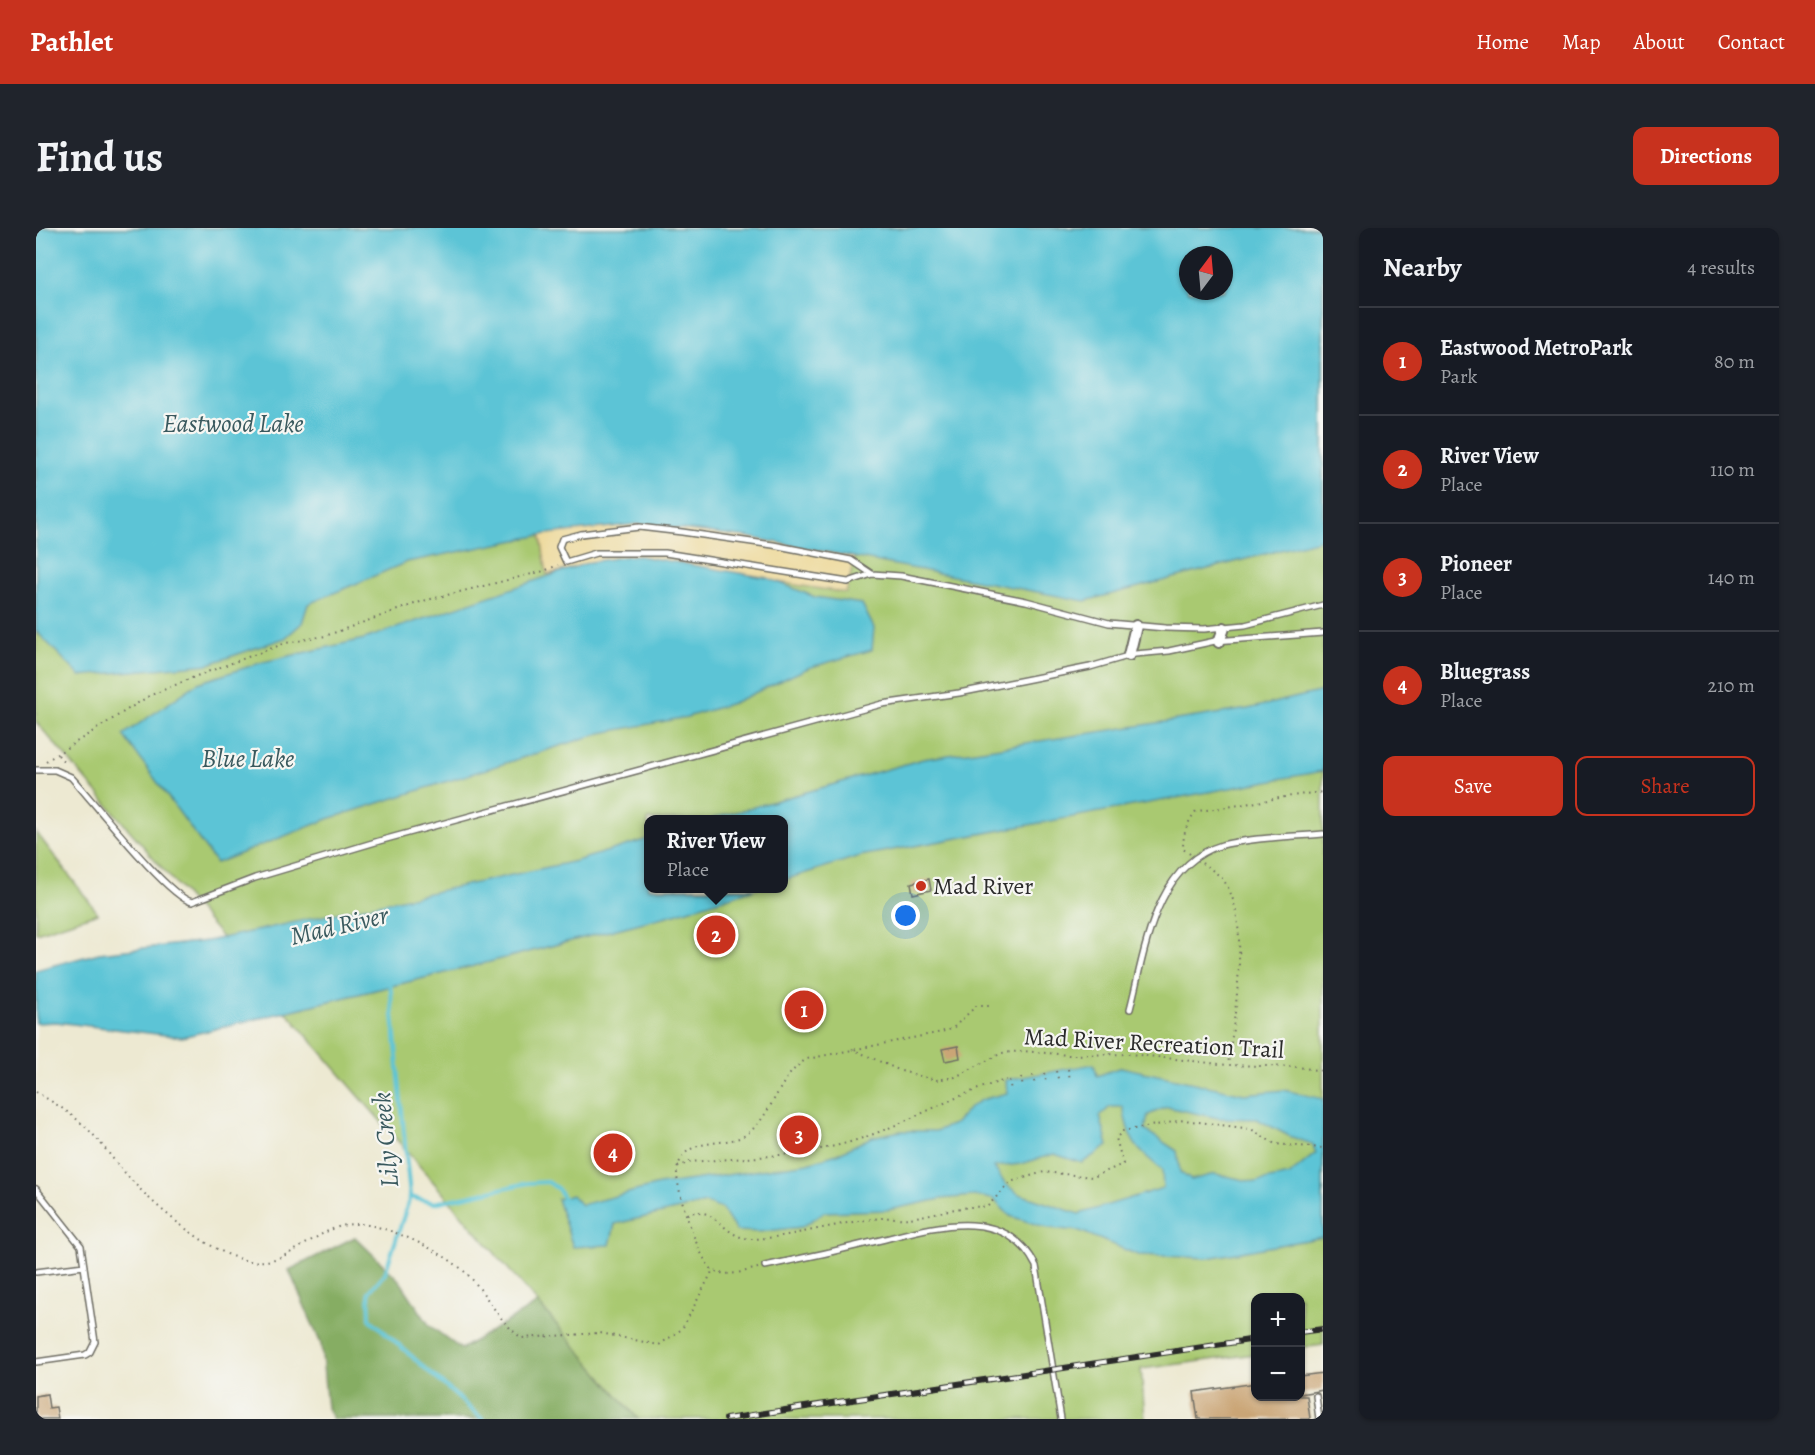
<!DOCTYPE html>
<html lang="en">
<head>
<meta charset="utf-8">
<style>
  :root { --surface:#171b24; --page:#20242c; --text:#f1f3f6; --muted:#9ea1a6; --line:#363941; --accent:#c8321e }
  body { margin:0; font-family:Alegreya,serif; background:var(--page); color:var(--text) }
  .controls { position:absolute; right:18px; bottom:18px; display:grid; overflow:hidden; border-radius:12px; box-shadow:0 2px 4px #0004 }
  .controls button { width:54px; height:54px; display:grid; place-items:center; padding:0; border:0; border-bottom:2px solid var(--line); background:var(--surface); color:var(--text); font:30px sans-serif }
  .compass { position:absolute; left:1143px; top:18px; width:54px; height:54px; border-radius:50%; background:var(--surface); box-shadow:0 2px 4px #0004; rotate:16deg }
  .you { position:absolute; left:870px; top:688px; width:21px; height:21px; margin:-15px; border:4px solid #fff; border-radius:50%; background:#1a73e8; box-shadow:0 0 0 9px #1a73e833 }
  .badge { display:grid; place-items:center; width:39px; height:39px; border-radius:50%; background:var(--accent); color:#fff; font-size:20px; font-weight:700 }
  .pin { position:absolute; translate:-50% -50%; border:3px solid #fff; box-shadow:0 2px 6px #0006 }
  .popup { position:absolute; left:608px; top:587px; width:144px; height:78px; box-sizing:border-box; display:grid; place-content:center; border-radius:12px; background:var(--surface); filter:drop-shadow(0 2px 4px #0005); font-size:20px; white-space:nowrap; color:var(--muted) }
  .popup b { font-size:22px; color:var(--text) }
  .popup::after { content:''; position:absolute; left:50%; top:100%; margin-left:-12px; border:12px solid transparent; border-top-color:var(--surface) }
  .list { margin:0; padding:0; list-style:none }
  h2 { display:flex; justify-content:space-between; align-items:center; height:78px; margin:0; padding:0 24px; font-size:26px }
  h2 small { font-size:20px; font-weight:400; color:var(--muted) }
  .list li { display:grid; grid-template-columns:39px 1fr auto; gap:18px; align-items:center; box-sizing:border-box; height:108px; padding:0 24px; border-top:2px solid var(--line) }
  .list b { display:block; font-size:22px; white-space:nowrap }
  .list p { margin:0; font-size:20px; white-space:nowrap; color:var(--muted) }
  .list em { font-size:20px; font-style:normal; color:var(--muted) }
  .actions { display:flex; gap:12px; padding:18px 24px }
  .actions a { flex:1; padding:14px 0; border:2px solid var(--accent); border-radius:12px; text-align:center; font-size:21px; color:var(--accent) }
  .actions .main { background:var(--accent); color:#fff }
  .map { position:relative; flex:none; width:1287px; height:1191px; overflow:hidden; border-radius:12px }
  header { display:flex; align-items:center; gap:36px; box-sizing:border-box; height:84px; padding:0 30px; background:var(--accent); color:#fff }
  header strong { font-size:28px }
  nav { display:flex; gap:33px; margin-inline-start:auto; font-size:21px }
  .intro { display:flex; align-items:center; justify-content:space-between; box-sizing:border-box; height:144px; padding:0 36px }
  h1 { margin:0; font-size:42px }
  .button { padding:15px 27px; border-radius:12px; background:var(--accent); color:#fff; font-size:21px; font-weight:700 }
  main { display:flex; gap:36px; padding:0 36px }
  aside { flex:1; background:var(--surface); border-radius:12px; box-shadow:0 2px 4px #0004 }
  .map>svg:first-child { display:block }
  .green { fill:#a9c971; stroke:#6a7a4e; stroke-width:1.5; fill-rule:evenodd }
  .forest { fill:#86ad63; stroke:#586c47; stroke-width:1.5 }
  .sand { fill:#eeda9e; stroke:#8c8264; stroke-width:1.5 }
  .water { fill:#5bc4d6; stroke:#437880; stroke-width:1.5; fill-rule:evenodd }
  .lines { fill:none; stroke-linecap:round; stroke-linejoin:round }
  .stream { stroke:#5bc4d6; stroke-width:4 }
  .building { fill:#caa576 }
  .lane-casing { stroke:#6f6e65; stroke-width:8 }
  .street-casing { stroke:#6f6e65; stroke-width:14 }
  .path { stroke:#6f6e65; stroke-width:2; stroke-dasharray:1.5 4.5; stroke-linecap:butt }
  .lane { stroke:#fff; stroke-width:5 }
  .street { stroke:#fff; stroke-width:10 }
  .rail-casing { stroke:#2b2b2b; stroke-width:6 }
  .rail { stroke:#f6f6f2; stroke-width:4; stroke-dasharray:11; stroke-linecap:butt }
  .poi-dot { fill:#c8321e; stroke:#f6f6f2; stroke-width:2 }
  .labels { text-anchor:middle; stroke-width:4.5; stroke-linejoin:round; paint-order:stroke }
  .poi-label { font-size:24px; fill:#2b2b2b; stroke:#f6f6f2; text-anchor:start }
  .street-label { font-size:24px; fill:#2b2b2b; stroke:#f6f6f2 }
  .water-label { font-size:26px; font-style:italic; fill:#39595e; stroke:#f6f6f2 }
</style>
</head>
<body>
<header>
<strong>Pathlet</strong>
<nav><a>Home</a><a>Map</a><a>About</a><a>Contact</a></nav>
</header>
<div class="intro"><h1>Find us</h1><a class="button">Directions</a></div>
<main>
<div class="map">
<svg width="1287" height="1191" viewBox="0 0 1287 1191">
  <rect width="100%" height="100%" fill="#f6f6f2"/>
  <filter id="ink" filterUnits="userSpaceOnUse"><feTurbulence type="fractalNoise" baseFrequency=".0167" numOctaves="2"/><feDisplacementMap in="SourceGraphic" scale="12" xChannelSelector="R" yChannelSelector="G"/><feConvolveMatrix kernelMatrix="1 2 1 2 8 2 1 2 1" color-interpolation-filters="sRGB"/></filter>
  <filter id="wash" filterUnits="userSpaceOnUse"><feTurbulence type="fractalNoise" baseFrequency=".008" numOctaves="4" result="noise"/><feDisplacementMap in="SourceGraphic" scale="24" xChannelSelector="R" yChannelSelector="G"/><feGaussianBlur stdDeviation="1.35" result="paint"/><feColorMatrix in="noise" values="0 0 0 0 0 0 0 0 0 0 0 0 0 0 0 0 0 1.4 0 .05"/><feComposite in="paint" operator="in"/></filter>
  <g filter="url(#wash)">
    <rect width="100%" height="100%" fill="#ede9d2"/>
    <path class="green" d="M0,0h1287v1117l-22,3 -1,-50h-44l-1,56 -114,15 4,50h-507l-602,-697zM1152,27h36v36h-36zM612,592h136v68h-136z
      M0,604l62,81 -62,20z"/>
    <path class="forest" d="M319,1009l45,44 29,44 32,24 77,-46 100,116h-305l-6,-11 -6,-64 -32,-74z"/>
    <path class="sand" d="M570,294l64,2 186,30 -10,39 -192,-31 -32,-2 -75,14 -7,-43z"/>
    <path class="water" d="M0,0h1287v311l-238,62 -337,-64 -110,-13 -91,10 -140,28 -99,42 -6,19 -17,15 -76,26 -129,12 -44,-45zM1152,27h36v36h-36z
      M598,327l134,23 47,19 47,7 12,24 -2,22 -64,18 -75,35 -46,14 -86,16 -273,86 -112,44 -93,-128 75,-52 65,-21 101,-23 226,-77z
      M1287,463v80l-463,85 -76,24v-60l-73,-1 212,-60 325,-50z
      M612,611v49l107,1 -80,25 -197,51 -296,72 -126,-15 -20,1v-53l63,-17 109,-12 368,-80z
      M1058,836l3,12 24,-9 123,27 40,-4 39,9v138l-115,21 -70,-3 -58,-24 -32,-3 -38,-12 -17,-17 -20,-3 -32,3 -53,11 -64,2 -22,15 -43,5 -23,-1 -14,-22 -16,-6 -91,21 -5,21 -37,2 -16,-48 15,-4 9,10 78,-20 149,-22 29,-9 35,-17 29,-6h35l20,-8 13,-15 12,-8 26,-7 -1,-13zM1074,879h13c6,36 12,40 39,63l1,18 -84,26 -60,-20 -14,-10 -11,-17 27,-3 33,-10 28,9 26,-17 -8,-30zM1131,879l51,11 39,1 32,17 23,8 4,9 -27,22 -34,7 -40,-8 -24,6 -11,-8 -3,-21 -32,-21 3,-15z"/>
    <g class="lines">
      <path class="stream" d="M354,754l20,215 -25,76 -16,19 1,27 112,100
        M374,969l24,6 94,-20 20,-1 10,7 6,10"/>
    </g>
    <g id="blocks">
      <path class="building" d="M893,651l2,11 -18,4 -2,-11z
        M683,697l7,8 -13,12 -8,-8z
        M922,818l2,12 -15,3 -3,-12z
        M767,898l6,11 -15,8 -5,-11z
        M580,915l4,17 -11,3 -4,-17z
        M1287,1145v17l-23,4v-18z
        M1220,1155v13h51l3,23h-112l-4,-27z
        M11,1166l2,14 7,-1 2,12h-22v-23z"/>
    </g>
  </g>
  <g filter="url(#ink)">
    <use href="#blocks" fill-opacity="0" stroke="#6f6e65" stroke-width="1.5"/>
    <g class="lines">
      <defs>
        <path id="lane" d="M836,346l-21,-14 -78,-15 -91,-13 -43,-5 -58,7 -19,5 -3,8 7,15 30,-9h69l183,29 24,-8 29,2 125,25 83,22 56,5 39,1 41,-4 78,-20
          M0,542h19l16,7c22,24 96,119 121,125l63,-24 124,-37 503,-137 77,-11 131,-26 45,-13 34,-3 46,-10 108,-8
          M1094,781c15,-57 24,-144 92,-164 32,-8 69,-8 101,-11
          M0,961l45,57 14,96 -5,10 -5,3 -49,7
          M729,1038c40,-8 80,-17 120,-27 51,-13 121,-34 151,27l25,153
          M0,1044l48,-6
          M1280,1168l3,23"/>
        <path id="street" d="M1183,414l5,-14
          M1093,427l7,-29"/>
      </defs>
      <use href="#lane" class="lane-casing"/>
      <use href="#street" class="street-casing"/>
      <path class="path" d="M22,527l8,9
        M10,533l103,-65 50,-21 87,-32 39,-7 98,-35 121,-30 14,-6
        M1154,626l-7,-5c0,-16 4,-26 13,-38 43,-4 84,-15 127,-19
        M1166,635c8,6 19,12 24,21 25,41 8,134 2,181
        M816,821l49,22 35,9 19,-3 47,-24 21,-2 46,4 61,-1 98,11 70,2 25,4
        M1032,841l2,10
        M1020,843l3,11
        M1008,845l3,11
        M997,847l2,11
        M985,849l2,11
        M973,852l2,10
        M0,864c15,9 32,19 45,31 17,14 30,35 45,51 24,28 62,60 95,77 69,37 90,-37 148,-26 30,6 76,28 97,48 21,20 32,49 56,65l78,-5 59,12 23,-16 31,-59
        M642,939l12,-5c48,-4 98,-5 145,-16 60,-14 112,-50 171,-66
        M651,986c29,-11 36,27 68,25 43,-3 84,-17 127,-21 9,-1 19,1 28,0 26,-4 51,-13 77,-11l23,-25 34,-10 49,5 30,-13 -7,-26 7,-7 61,-11 67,9 24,15 48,4
        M722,1040c-13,3 -32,10 -45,2 -14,-9 -37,-80 -36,-98 0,-4 2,-9 4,-13 12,-22 47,-12 66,-25 27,-20 31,-58 60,-75l130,-26 15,-4 24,-23h16"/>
      <use href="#lane" class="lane"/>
      <use href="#street" class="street"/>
      <defs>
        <path id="rail" d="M1264,1104l23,-3
          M690,1191l530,-80"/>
      </defs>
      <use href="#rail" class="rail-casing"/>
      <use href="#rail" class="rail"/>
    </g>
  </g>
  <circle class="poi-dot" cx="885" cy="658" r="6"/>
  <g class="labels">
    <g class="poi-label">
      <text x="897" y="666">Mad River</text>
    </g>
    <g class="street-label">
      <text transform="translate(1118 815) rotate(3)" y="8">Mad River Recreation Trail</text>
    </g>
    <g class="water-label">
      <text x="197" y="204">Eastwood Lake</text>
      <text x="212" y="539">Blue Lake</text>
      <text transform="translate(303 697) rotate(-13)" y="9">Mad River</text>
      <text transform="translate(349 912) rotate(-95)" y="9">Lily Creek</text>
    </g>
  </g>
</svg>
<div class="controls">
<button>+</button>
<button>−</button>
</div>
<svg class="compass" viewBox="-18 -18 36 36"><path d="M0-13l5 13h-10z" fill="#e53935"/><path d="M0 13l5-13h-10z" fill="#9ea1a6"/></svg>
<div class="you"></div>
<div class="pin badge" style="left:768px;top:782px">1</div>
<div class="pin badge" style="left:680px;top:707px">2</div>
<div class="popup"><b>River View</b>Place</div>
<div class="pin badge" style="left:763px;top:907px">3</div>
<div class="pin badge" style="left:577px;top:925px">4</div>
</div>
<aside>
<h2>Nearby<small>4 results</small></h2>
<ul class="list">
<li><span class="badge">1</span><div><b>Eastwood MetroPark</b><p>Park</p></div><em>80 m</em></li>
<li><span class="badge">2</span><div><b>River View</b><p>Place</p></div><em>110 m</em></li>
<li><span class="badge">3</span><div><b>Pioneer</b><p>Place</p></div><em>140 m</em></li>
<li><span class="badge">4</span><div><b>Bluegrass</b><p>Place</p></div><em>210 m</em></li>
</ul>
<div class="actions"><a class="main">Save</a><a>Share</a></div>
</aside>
</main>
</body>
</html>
